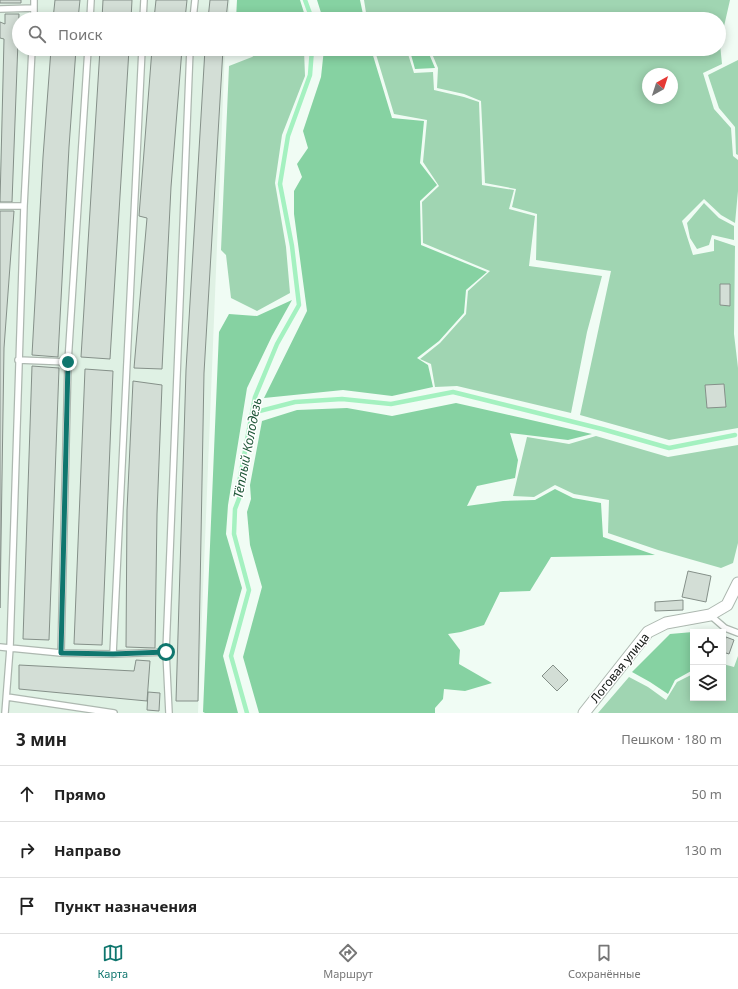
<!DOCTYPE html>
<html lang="ru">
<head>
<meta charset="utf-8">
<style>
  :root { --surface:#fff; --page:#f2f2f2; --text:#222; --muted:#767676; --line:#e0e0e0; --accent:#0f766e }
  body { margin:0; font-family:"Noto Sans",sans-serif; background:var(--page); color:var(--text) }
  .controls { position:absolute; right:12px; bottom:12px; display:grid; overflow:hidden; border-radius:0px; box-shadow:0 2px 10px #0003 }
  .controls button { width:36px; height:36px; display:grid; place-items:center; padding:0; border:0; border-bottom:1px solid var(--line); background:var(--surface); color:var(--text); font:20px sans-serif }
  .compass { position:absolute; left:642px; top:68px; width:36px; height:36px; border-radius:50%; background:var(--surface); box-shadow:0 2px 10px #0003; rotate:39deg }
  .stop { position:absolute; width:12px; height:12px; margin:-9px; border:3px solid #0f766e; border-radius:50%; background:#fff }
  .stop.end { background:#0f766e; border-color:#fff; box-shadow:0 1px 4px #0008 }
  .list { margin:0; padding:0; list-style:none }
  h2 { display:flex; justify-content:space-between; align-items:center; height:52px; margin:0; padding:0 16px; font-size:17px }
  h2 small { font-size:13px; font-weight:400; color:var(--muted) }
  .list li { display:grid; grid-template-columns:26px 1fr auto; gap:12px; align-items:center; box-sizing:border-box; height:56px; padding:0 16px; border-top:1px solid var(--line) }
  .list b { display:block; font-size:15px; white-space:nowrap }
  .list em { font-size:13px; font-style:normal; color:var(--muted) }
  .icon { flex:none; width:22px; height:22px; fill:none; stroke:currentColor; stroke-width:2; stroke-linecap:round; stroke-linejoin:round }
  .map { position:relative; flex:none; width:738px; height:713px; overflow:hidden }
  .search { position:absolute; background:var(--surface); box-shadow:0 2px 10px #0003; left:12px; right:12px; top:12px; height:44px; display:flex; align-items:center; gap:10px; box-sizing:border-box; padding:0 14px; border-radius:22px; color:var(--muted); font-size:15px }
  .sheet { height:220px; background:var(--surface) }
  nav { display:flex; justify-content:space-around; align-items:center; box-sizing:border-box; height:56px; border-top:1px solid var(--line); background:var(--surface); font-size:11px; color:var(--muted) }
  nav a { display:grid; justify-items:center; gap:2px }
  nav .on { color:var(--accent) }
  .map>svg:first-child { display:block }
  .built { fill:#dff1e4 }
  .green { fill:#a0d5b2; fill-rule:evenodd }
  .forest { fill:#86d2a2 }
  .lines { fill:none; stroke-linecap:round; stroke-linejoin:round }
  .stream { stroke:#a4f1c0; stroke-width:4.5 }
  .building { fill:#d3ded6; stroke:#859089 }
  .lane-casing { stroke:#adb8b0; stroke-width:8 }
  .street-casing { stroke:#adb8b0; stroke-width:13 }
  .lane { stroke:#fff; stroke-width:5.5 }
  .street { stroke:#fff; stroke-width:11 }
  .route { stroke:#0f766e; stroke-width:5 }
  .labels { text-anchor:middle; stroke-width:3; stroke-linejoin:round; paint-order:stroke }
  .street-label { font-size:12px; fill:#111512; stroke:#fff }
  .water-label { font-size:13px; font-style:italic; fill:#205839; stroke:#fff }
</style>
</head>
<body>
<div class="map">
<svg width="738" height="713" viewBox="0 0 738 713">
  <rect width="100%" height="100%" fill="#f0fcf4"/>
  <path class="built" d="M0,0h230l-2,19h-209v30h206l-27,664h-198z"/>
  <path class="green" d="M364,0h366l-10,44 2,20 -19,9 11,36 17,19 2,28 5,4v31l-3,32 -14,-8 -17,-16 -22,22 11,34 21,-4v-12l21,7 -1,88 4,34v60l-69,12 -89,-25 31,-144 -75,-11 1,-46 -25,-7 4,-18 -31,-6 -4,-82 -17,-7 -27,-6 1,-20 -8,-19h289v-30h-352zM648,74h24v24h-24z
    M264,49l40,1 1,26 -23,59 -7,48 11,64 4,46 -33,18 -26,-13 -5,-43 -5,-5 8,-184 23,-9z
    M375,51l33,3 6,19 19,-1 1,18 30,7 15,5 3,83 32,5 -5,19 26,7 -6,50 73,10 -15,56 -16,81 -114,-27 -22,1 -4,-23 -11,-5 20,-16 26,-29 2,-23 22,-20 -67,-28 -1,-41 17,-16 -16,-24 4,-42 -33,-6z
    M738,60v95l-2,-1 -1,-27 -16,-19 -11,-33z
    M704,203l15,15 15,8v14l-22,-5 -3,10 -12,4 -7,-11 -3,-15z
    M596,436l72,21 70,-12v98l-5,20 -12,5 -63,-18 -50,-17 1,-33 -35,-6 -19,-9 -21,12 -21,-1 14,-59 42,7z
    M738,656v57h-140l31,-36 19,10 18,13 11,-18 16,-8v24h30v-34l11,3z"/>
  <path class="forest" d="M237,0h63l6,19h-70z
    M317,0h43l4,19h-41z
    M324,49h47l21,69 32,3 -4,42 17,22 -17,16 1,44 66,27 -21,18 -2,23 -25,28 -22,17 11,7 5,22 -41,9 -49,-6 -79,8 43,-87 -13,-97v-23l8,-14 -5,-13 11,-16 -5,-17 18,-54z
    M389,49h38l8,19 -20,1 -5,-18z
    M292,300l-20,36 -25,52 -19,117 -2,29 16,54 -19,68 15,57h-33l-2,-1 16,-380 10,-18 28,2z
    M456,403l136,31 -24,6 -58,-7 8,27 -3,18 -38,8 -10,20 36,-5 32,-1 20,-11 18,9 28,5 2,34 52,18 -104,2 -21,34 -30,1 -16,33 -23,7 -13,2 12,16 -1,14 33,19 -27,8 -21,-2 -1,10 -8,9v5h-176l-16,-56 19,-70 -12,-42 -3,-33 4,-13 -1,-14 12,-64 35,-11 50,-2 45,8z
    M693,632v38l-18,10 -7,14 -18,-12 -18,-10 38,-38z"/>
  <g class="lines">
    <path class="stream" d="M305,0l7,19
      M252,413l43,-11 47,-3 49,5 62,-12 149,37 67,19 66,-13
      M247,713l-16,-57 18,-66 -15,-56 1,-25 5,-13 -1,-13 16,-86 22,-53 22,-39 -7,-59 -12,-62 8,-48 22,-61 2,-26"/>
  </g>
  <path class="building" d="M0,0h21v3h-21z
    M55,0h25l-2,19h-25z
    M103,0h29l-1,19h-29z
    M156,0h31l-2,19h-31z
    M210,0h18l-2,19h-18z
    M5,14h14l-7,188h-12l4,-163 -4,-1v-16l5,2z
    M51,49h25l-7,98 -11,210 -26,-2 11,-198z
    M100,49h29l-19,310 -29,-2z
    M152,49h30l-11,138 -9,182 -28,-1 13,-150 -8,-2z
    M205,49h18l-19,324 -6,328h-22l10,-331z
    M0,211h14l-10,137 -4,260z
    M720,284h10v22l-10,-1z
    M32,366l27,2 -10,272 -26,-1z
    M85,369l28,2 -11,274 -28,-1z
    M133,381l29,4 -5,129 -2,134 -29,-1 1,-137z
    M724,384l2,23 -19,1 -2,-23z
    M688,571l23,5 -5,26 -24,-5z
    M683,600v10l-28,1v-9z
    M726,637l8,3 -5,14 -6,-2z
    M136,660l14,1 -3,40 -128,-12v-24l115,6z
    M553,665l15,15 -11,11 -15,-15z
    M148,692l12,1 -1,18 -12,-1z"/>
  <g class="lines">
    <defs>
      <path id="lane" d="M0,9l34,-1
        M34,19v-19
        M90,19l1,-19
        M143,19l1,-19
        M193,19l2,-19
        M32,49l-8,157 -14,442 51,5 7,-291 20,-313
        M0,206h24
        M18,360l50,2
        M710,615l15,13 13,5
        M0,647l10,1 -5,65
        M61,653l52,1 53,-2
        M113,654l29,-605
        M7,697l107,16
        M169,713l-3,-61 24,-603"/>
      <path id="street" d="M584,713l64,-81 18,-9 44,-8 17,-10 11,-22"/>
    </defs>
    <use href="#lane" class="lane-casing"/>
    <use href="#street" class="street-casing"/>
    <use href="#lane" class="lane"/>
    <use href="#street" class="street"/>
  </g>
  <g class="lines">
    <path class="route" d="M68,362l-7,291 52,1 53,-2"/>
  </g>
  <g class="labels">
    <g class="street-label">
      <text transform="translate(620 668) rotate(-51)" y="4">Логовая улица</text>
    </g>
    <g class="water-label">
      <text transform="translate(247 448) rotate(-79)" y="5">Тёплый Колодезь</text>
    </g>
  </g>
</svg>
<div class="controls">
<button><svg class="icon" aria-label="locate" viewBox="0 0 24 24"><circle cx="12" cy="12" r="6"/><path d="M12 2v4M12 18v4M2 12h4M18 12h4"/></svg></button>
<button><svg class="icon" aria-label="layers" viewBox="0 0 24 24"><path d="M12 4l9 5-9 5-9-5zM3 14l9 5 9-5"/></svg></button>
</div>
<svg class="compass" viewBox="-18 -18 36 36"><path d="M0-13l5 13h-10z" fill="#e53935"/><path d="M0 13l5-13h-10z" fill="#767676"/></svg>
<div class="stop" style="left:166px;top:652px"></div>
<div class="stop end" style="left:68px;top:362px"></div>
<div class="search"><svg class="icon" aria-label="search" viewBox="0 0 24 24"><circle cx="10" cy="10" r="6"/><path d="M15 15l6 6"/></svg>Поиск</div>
</div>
<section class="sheet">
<h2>3 мин<small>Пешком · 180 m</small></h2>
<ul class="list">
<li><svg class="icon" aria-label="ahead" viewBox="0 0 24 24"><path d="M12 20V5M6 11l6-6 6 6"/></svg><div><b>Прямо</b></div><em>50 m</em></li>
<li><svg class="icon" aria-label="right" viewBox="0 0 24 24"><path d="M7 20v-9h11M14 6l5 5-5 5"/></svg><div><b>Направо</b></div><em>130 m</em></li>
<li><svg class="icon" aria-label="arrive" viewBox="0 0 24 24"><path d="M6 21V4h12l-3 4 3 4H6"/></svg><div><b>Пункт назначения</b></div></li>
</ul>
</section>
<nav>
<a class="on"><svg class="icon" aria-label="map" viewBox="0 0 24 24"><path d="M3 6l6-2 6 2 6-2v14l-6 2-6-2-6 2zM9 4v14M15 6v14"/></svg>Карта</a>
<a><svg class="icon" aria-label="directions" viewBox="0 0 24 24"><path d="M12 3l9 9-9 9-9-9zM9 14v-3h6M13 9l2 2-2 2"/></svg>Маршрут</a>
<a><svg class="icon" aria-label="saved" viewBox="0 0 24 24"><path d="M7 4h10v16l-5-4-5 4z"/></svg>Сохранённые</a>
</nav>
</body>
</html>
